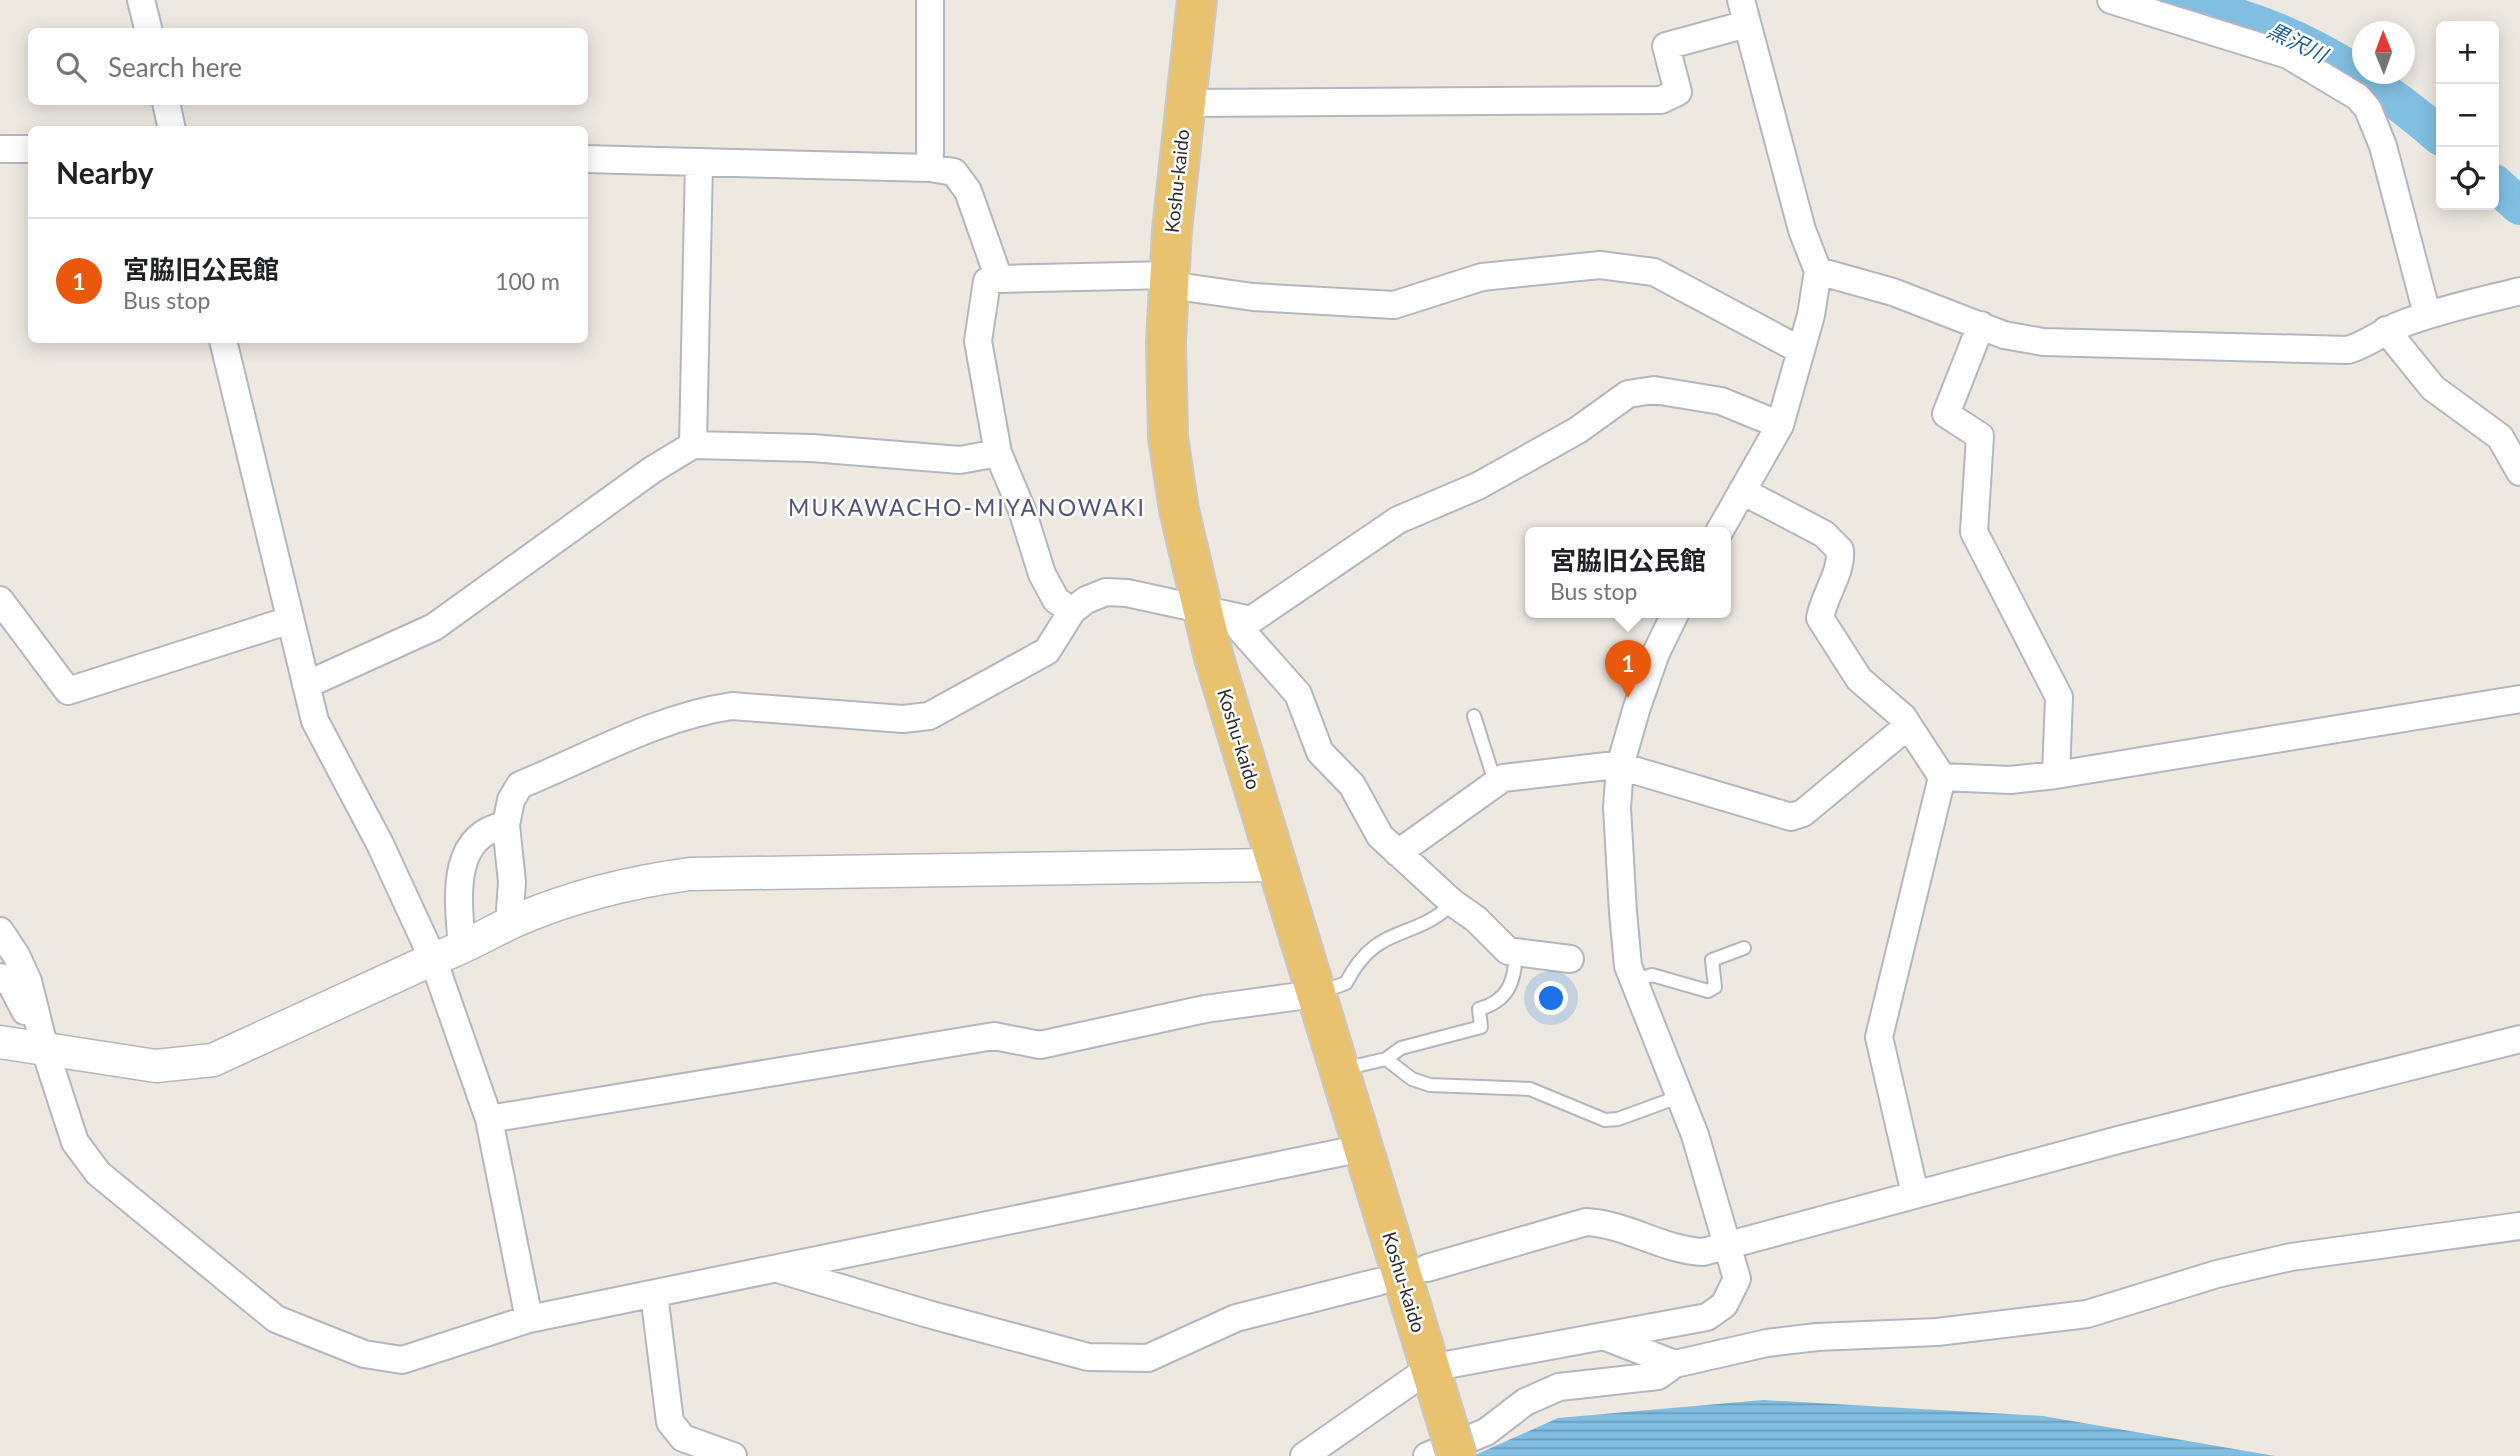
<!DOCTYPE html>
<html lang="en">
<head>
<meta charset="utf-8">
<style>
  :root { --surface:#fff; --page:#f6f6f6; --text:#202124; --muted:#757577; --line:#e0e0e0; --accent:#ea580c }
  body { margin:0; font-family:Lato,"Noto Sans JP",sans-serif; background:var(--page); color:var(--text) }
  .controls { position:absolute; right:21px; top:21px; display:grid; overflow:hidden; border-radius:10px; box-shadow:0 4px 18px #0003 }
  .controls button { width:63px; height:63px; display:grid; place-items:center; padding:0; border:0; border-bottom:2px solid var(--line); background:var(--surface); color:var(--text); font:35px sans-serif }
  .compass { position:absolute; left:2352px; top:21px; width:63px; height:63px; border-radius:50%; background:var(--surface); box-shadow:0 4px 18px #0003; rotate:359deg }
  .you { position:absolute; left:1552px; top:999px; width:24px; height:24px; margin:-18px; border:5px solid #fff; border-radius:50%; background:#1a73e8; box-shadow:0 0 0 10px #1a73e833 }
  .badge { display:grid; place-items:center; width:46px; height:46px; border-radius:50%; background:var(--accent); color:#fff; font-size:23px; font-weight:700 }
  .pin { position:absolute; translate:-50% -58px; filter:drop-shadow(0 2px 4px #0008) }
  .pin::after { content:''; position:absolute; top:37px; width:24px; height:21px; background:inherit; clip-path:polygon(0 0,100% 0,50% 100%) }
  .popup { position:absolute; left:1525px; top:527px; width:206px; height:91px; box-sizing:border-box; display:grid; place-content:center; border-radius:10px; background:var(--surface); filter:drop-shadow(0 2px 5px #0005); font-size:23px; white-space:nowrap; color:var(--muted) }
  .popup b { font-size:26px; color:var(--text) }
  .popup::after { content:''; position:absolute; left:50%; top:100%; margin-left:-14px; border:14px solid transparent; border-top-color:var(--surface) }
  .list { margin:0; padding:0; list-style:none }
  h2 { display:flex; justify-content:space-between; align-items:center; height:91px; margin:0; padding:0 28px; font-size:30px }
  h2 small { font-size:23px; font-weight:400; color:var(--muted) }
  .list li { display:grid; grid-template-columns:46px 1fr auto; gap:21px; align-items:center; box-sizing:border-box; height:126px; padding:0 28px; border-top:2px solid var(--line) }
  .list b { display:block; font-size:26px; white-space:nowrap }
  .list p { margin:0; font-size:23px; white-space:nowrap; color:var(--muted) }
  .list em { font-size:23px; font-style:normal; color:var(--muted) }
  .icon { flex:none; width:38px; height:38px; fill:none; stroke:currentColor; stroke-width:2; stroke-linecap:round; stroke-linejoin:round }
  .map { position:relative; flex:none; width:2520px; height:1456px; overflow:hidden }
  .search { position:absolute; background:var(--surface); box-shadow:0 4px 18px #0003; left:28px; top:28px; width:560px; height:77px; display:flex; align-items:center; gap:18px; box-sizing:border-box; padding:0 24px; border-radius:10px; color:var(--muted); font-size:26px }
  .panel { position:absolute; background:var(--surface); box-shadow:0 4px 18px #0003; left:28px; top:126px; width:560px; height:217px; border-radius:10px }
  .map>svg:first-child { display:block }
  .water { fill:url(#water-rules) }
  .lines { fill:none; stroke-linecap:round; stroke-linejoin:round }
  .river { stroke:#80bfe2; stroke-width:38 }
  .service-casing { stroke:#b4b6bf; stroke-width:16 }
  .minor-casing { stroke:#b4b6bf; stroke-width:30 }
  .tertiary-casing { stroke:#b4b6bf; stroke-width:35 }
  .trunk-casing { stroke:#c8c8c8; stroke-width:42 }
  .service { stroke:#fff; stroke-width:12 }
  .minor { stroke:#fff; stroke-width:26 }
  .tertiary { stroke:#fff; stroke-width:32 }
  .trunk { stroke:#e8c26e; stroke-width:38 }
  .trunk-bridge-casing { stroke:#c8c8c8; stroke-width:42; stroke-linecap:butt }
  .trunk-bridge { stroke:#e8c26e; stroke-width:38 }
  .labels { text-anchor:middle; stroke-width:5; stroke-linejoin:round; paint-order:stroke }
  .street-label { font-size:19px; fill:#2d2d2d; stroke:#fff }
  .water-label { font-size:21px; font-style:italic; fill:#1d5e91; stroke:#fff }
  .quarter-label { font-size:23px; letter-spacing:2px; fill:#515579; stroke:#fff }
</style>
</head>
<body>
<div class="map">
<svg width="2520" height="1456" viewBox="0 0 2520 1456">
  <defs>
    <pattern id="water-rules" width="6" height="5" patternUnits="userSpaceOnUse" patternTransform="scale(1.75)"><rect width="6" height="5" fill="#80bfe2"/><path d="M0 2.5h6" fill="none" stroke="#699cb8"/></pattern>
  </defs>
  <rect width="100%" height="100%" fill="#ede9e1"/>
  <path class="water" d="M1763,1400l280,16 232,40h-802l85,-38z"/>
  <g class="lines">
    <path class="river" d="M2174,0c29,8 60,15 88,26 65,24 128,66 179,111
      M2494,183l26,23"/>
    <defs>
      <path id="service" d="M1474,716l21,66
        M1633,981l19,-6 56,16 7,-4 -3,-27 32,-12
        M1319,993l27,-10c31,-61 67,-41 107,-80
        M1386,1059l26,20 18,6 100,4 75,31 13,-1 63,-23
        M1343,1069l43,-10 15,-11 80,-21 -2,-18c29,-8 36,-27 37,-57"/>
      <path id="minor" d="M141,0l8,32
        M930,0v168
        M2111,0l177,55 70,42 10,12 15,37 44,168
        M166,102l6,28
        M1186,103l475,-3 17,-8 -12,-46 81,-22
        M0,149h32
        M584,159l346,9 24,4 14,19 31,88 171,-4
        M1818,271l75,21 111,43 39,7 305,8c20,-6 35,-19 54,-26 39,-15 79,-23 118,-33
        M999,279l-12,2 -9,60 20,112 24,57 20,64 14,26 16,11
        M1169,285l84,12 141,8 88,-28 118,-12 54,7 146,78
        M1981,325l-35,89 34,22 -6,96 85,165 -3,78
        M2386,330l47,58 67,49 20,35
        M223,340l92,381 65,123 53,115 56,160 40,200
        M693,445l6,-283
        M1742,491l82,43 16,16c2,23 -16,45 -20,68l39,61 44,38 9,14
        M1719,532l61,-107 31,-110 7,-44 -16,-41 -61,-230
        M0,600l68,91 222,-71
        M1233,616l9,15 56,63 22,58 32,33 28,51 73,67 23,16 32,32 62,8
        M306,685l128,-58 218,-157 41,-25 119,3 148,12 38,-7
        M1942,777l68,3 46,-5 464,-76
        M1398,853l105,-75 104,-12h13l171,51 12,-4 95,-79 14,-3 30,46 -63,260 36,157
        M516,921l-6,-11 2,-28 -6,-57 5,-25 9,-15c69,-28 137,-68 212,-79l171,13 26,-3 118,-65 25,-40 14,-11 20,-8 21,1 124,27 147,-100 80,-34 100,-56 50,-36 26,-4 67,11 59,24
        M0,931l16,24 12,26 17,69 30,92 23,31 178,146 88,35 38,6 127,-41 834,-171
        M462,949c-3,-45 -15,-113 44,-124
        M0,977l11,7 14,27
        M489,1119l505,-83 46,9 165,-36 110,-15
        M1427,1268l159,-46c41,2 76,28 117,30l415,-112 402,-101
        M781,1270l147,44 160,43 60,1 88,-40 142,-36
        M654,1294l16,128 13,16 50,18
        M1675,1364l92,-21 50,-6 120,-5 150,-18 130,-40 74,-17 229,-31
        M1304,1456l126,-88 277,-51 17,-12 13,-26 -42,-144 -67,-169 -5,-54 -6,-104 3,-42 17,-59 19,-54 20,-41
        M1427,1456l59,-24 39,-30 34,-15 99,-11 17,-12 -72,-28"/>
      <path id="tertiary" d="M0,1042l156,24 57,-6 220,-101c30,-10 55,-26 84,-39 56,-24 113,-38 173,-46l587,-9"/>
      <path id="trunk" d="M1197,0l-25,230 -6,112 2,95 11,73 35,148 222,729"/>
    </defs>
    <use href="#service" class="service-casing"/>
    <use href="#minor" class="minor-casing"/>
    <use href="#tertiary" class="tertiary-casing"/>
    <use href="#trunk" class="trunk-casing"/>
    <use href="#service" class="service"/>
    <use href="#minor" class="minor"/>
    <use href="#tertiary" class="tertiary"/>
    <use href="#trunk" class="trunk"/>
    <defs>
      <path id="trunk-bridge" d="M1436,1387l21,69"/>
    </defs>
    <use href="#trunk-bridge" class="trunk-bridge-casing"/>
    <use href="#trunk-bridge" class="trunk-bridge"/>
  </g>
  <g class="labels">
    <g class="street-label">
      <text transform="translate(1177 181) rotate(-84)" y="7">Koshu-kaido</text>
      <text transform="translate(1239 739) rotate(73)" y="7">Koshu-kaido</text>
      <text transform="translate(1404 1282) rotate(73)" y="7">Koshu-kaido</text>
    </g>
    <g class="water-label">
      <text transform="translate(2297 43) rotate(26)" y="7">黒沢川</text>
    </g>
    <g class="quarter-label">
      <text x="967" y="516">MUKAWACHO-MIYANOWAKI</text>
    </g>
  </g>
</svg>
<div class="controls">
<button>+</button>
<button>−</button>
<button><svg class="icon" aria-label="locate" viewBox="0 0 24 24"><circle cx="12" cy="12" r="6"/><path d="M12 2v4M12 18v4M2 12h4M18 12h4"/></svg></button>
</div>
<svg class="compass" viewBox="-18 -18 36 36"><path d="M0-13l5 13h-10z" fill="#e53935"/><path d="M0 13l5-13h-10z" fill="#757577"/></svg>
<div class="you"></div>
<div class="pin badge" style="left:1628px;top:698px">1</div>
<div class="popup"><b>宮脇旧公民館</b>Bus stop</div>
<div class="search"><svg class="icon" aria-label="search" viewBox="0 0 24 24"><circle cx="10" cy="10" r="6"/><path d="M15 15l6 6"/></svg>Search here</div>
<section class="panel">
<h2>Nearby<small></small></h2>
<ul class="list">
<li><span class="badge">1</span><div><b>宮脇旧公民館</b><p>Bus stop</p></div><em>100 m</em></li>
</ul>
</section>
</div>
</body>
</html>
